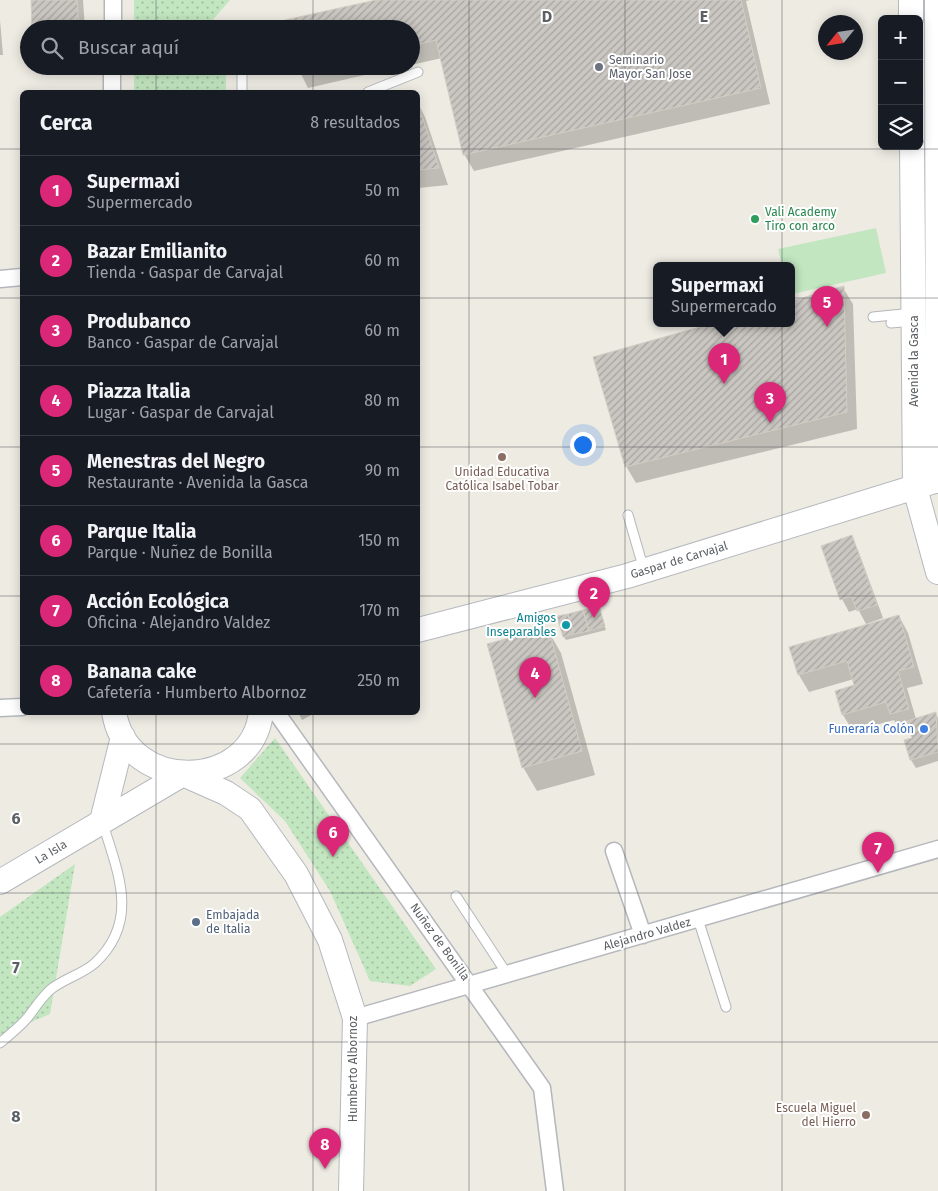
<!DOCTYPE html>
<html lang="es">
<head>
<meta charset="utf-8">
<style>
  :root { --surface:#171b24; --page:#20242c; --text:#f1f3f6; --muted:#9ea1a6; --line:#363941; --accent:#db2777 }
  body { margin:0; font-family:"Fira Sans",sans-serif; background:var(--page); color:var(--text) }
  .controls { position:absolute; right:15px; top:15px; display:grid; overflow:hidden; border-radius:8px; box-shadow:0 2px 12px #0003 }
  .controls button { width:45px; height:45px; display:grid; place-items:center; padding:0; border:0; border-bottom:1px solid var(--line); background:var(--surface); color:var(--text); font:25px sans-serif }
  .compass { position:absolute; left:818px; top:15px; width:45px; height:45px; border-radius:50%; background:var(--surface); box-shadow:0 2px 12px #0003; rotate:240deg }
  .you { position:absolute; left:582px; top:444px; width:18px; height:18px; margin:-12px; border:4px solid #fff; border-radius:50%; background:#1a73e8; box-shadow:0 0 0 8px #1a73e833 }
  .badge { display:grid; place-items:center; width:32px; height:32px; border-radius:50%; background:var(--accent); color:#fff; font-size:16px; font-weight:700 }
  .pin { position:absolute; translate:-50% -41px; filter:drop-shadow(0 1px 2px #0008) }
  .pin::after { content:''; position:absolute; top:26px; width:18px; height:15px; background:inherit; clip-path:polygon(0 0,100% 0,50% 100%) }
  .popup { position:absolute; left:653px; top:262px; width:142px; height:65px; box-sizing:border-box; display:grid; place-content:center; border-radius:8px; background:var(--surface); filter:drop-shadow(0 1px 4px #0005); font-size:16px; white-space:nowrap; color:var(--muted) }
  .popup b { font-size:19px; color:var(--text) }
  .popup::after { content:''; position:absolute; left:50%; top:100%; margin-left:-10px; border:10px solid transparent; border-top-color:var(--surface) }
  .list { margin:0; padding:0; list-style:none }
  h2 { display:flex; justify-content:space-between; align-items:center; height:65px; margin:0; padding:0 20px; font-size:21px }
  h2 small { font-size:16px; font-weight:400; color:var(--muted) }
  .list li { display:grid; grid-template-columns:32px 1fr auto; gap:15px; align-items:center; box-sizing:border-box; height:70px; padding:0 20px; border-top:1px solid var(--line) }
  .list b { display:block; font-size:19px; white-space:nowrap }
  .list p { margin:0; font-size:16px; white-space:nowrap; color:var(--muted) }
  .list em { font-size:16px; font-style:normal; color:var(--muted) }
  .icon { flex:none; width:28px; height:28px; fill:none; stroke:currentColor; stroke-width:2; stroke-linecap:round; stroke-linejoin:round }
  .map { position:relative; flex:none; width:938px; height:1191px; overflow:hidden }
  .search { position:absolute; background:var(--surface); box-shadow:0 2px 12px #0003; left:20px; top:20px; width:400px; height:55px; display:flex; align-items:center; gap:12px; box-sizing:border-box; padding:0 18px; border-radius:28px; color:var(--muted); font-size:19px }
  .panel { position:absolute; background:var(--surface); box-shadow:0 2px 12px #0003; left:20px; top:90px; width:400px; height:625px; border-radius:8px }
  .map>svg:first-child { display:block }
  .green { fill:url(#green-dots) }
  .pitch { fill:#c2e6c0 }
  .shadow { fill:#0003 }
  .building { fill:url(#building-hatch); stroke:#d3cdc2 }
  .lines { fill:none; stroke-linecap:round; stroke-linejoin:round }
  .lane-casing { stroke:#b4b7bb; stroke-width:11 }
  .street-casing { stroke:#b4b7bb; stroke-width:19 }
  .secondary-casing { stroke:#b5b9be; stroke-width:26 }
  .lane { stroke:#fff; stroke-width:9 }
  .street { stroke:#fff; stroke-width:16 }
  .secondary { stroke:#fff; stroke-width:24 }
  .grid { fill:none; stroke:#5c6064; stroke-width:1; stroke-opacity:0.55 }
  .worship-dot { fill:#6b7280; stroke:#fff; stroke-width:2 }
  .leisure-dot { fill:#2e9e5b; stroke:#fff; stroke-width:2 }
  .education-dot { fill:#8d6e63; stroke:#fff; stroke-width:2 }
  .culture-dot { fill:#0f9aa8; stroke:#fff; stroke-width:2 }
  .shop-dot { fill:#3f7fe0; stroke:#fff; stroke-width:2 }
  .service-dot { fill:#5c6f8a; stroke:#fff; stroke-width:2 }
  .labels { text-anchor:middle; stroke-width:4; stroke-linejoin:round; paint-order:stroke }
  .worship-label { font-size:12px; fill:#5b616d; stroke:#fff; text-anchor:start }
  .leisure-label { font-size:12px; fill:#27864d; stroke:#fff; text-anchor:start }
  .street-label { font-size:12px; fill:#5c6064; stroke:#fff }
  .education-label { font-size:12px; fill:#785e54; stroke:#fff }
  .culture-label { font-size:12px; fill:#0d838f; stroke:#fff; text-anchor:end }
  .shop-label { font-size:12px; fill:#366cbe; stroke:#fff; text-anchor:end }
  .service-label { font-size:12px; fill:#4e5e75; stroke:#fff; text-anchor:start }
  .grid-label { font-size:16px; text-anchor:middle; font-weight:bold; fill:#5c6064; stroke:#fff; stroke-width:4; stroke-linejoin:round; paint-order:stroke }
</style>
</head>
<body>
<div class="map">
<svg width="938" height="1191" viewBox="0 0 938 1191">
  <defs>
    <pattern id="green-dots" width="8" height="8" patternUnits="userSpaceOnUse" patternTransform="scale(1.25)"><rect width="8" height="8" fill="#c2e6c0"/><path d="M2 2h.1M6 6h.1" fill="none" stroke="#a1bea0" stroke-width="1.8" stroke-linecap="round"/></pattern>
    <pattern id="building-hatch" width="6" height="6" patternUnits="userSpaceOnUse" patternTransform="scale(1.25)"><rect width="6" height="6" fill="#cac6c1"/><path d="M-1 1l2-2M0 6l6-6M5 7l2-2" fill="none" stroke="#a7a4a0"/></pattern>
  </defs>
  <rect width="100%" height="100%" fill="#eeebe3"/>
  <path class="green" d="M134,0h96l-25,29h-71z
    M134,66h84l8,9v17h-92z
    M275,738l161,231 -26,17 -40,-5 -40,-90 -45,-70 -45,-43z
    M75,864l-25,150 -50,21v-118z"/>
  <path class="pitch" d="M876,228l10,45 -94,21v-29h-10l-4,-16z"/>
  <path class="shadow" d="M32,0h51l2,29h-52z
    M382,0h368l-4,1 24,103 -296,67 -10,-17 -22,-96 -31,7v-36z
    M0,20l3,35h-3z
    M297,66h107l-96,22z
    M418,103l7,14 23,68 -30,3z
    M843,288l10,16 4,125 -221,54 -10,-17 -31,-109 123,-34h74v-21z
    M851,537l7,13 25,68 -17,6 -8,-15 -9,3 -7,-13z
    M598,607l8,23 -40,10 -2,-3z
    M899,616l9,17 15,51 -16,4 9,31 20,-5 2,4v43l-22,7 -5,-8 2,-21 -3,-11 -9,3 -7,-11 -41,11 -10,-16 13,-29 -2,-7 -45,13 -10,-17z
    M547,629l14,24 34,122 -58,16 -14,-24z
    M298,712h17v1l-13,7z"/>
  <path class="building" d="M31,0h46l2,29h-47z
    M376,0h365l20,88 -298,67 -27,-115 -25,6v-17h-124l-2,-9z
    M295,66h24l-22,5z
    M418,103l21,65 -21,2z
    M844,286l3,126 -222,55 -32,-110 121,-34h78v-22z
    M852,535l25,70 -20,6 -6,-15 -11,4 -19,-54z
    M599,606l6,20 -16,5 -6,-21z
    M583,610l6,21 -15,3 -6,-20z
    M568,614l6,20 -11,3 -6,-21z
    M899,615l15,52 -16,4 11,38 -19,5 -4,-12 -44,13 -7,-24 19,-6 -7,-24 -49,14 -9,-28z
    M548,627l34,124 -60,17 -35,-124z
    M936,712l2,40 -28,8 -6,-20 8,-2 -5,-17z"/>
  <g class="lines">
    <defs>
      <path id="lane" d="M242,66v26
        M368,92l50,-20
        M873,317l40,-4
        M891,323l22,-2
        M628,515l16,55
        M456,896l51,78
        M698,919l28,88
        M0,1043c9,-8 20,-16 28,-26 7,-9 13,-19 22,-27 13,-11 33,-16 45,-27 45,-42 23,-90 8,-139"/>
      <path id="street" d="M113,29v-29
        M112,92v-26
        M0,279l22,-2
        M0,708l22,-1
        M276,712l266,376 13,103
        M614,851l29,84
        M355,1018l583,-169"/>
      <path id="secondary" d="M911,0v19
        M937,0l1,481
        M912,146l3,342 23,84
        M418,630l209,-54 311,-96
        M114,712c13,83 139,79 147,0
        M102,821l21,-84
        M0,882l183,-108 43,19 24,16 46,65 34,66 25,78 -4,173"/>
    </defs>
    <use href="#lane" class="lane-casing"/>
    <use href="#street" class="street-casing"/>
    <use href="#secondary" class="secondary-casing"/>
    <use href="#lane" class="lane"/>
    <use href="#street" class="street"/>
    <use href="#secondary" class="secondary"/>
  </g>
  <path class="grid" d="M156,0v29M313,0v29M469,0v1191M625,0v1191M782,0v1191M156,66v26M313,66v26M0,149h22M418,149h520M0,298h22M418,298h520M0,447h22M418,447h520M0,596h22M418,596h520M156,712v479M313,712v479M0,744h938M0,893h938M0,1042h938"/>
  <circle class="worship-dot" cx="599" cy="67" r="5"/>
  <circle class="leisure-dot" cx="755" cy="219" r="5"/>
  <g class="education-dot">
    <circle cx="502" cy="457" r="5"/>
    <circle cx="866" cy="1115" r="5"/>
  </g>
  <circle class="culture-dot" cx="566" cy="625" r="5"/>
  <circle class="shop-dot" cx="924" cy="729" r="5"/>
  <circle class="service-dot" cx="196" cy="922" r="5"/>
  <g class="labels">
    <g class="worship-label">
      <text x="609" y="64">Seminario<tspan x="609" dy="14">Mayor San Jose</tspan></text>
    </g>
    <g class="leisure-label">
      <text x="765" y="216">Vali Academy<tspan x="765" dy="14">Tiro con arco</tspan></text>
    </g>
    <g class="street-label">
      <text transform="translate(914 361) rotate(-90)" y="4">Avenida la Gasca</text>
      <text transform="translate(679 560) rotate(-17)" y="4">Gaspar de Carvajal</text>
      <text transform="translate(51 852) rotate(-31)" y="4">La Isla</text>
      <text transform="translate(647 934) rotate(-16)" y="4">Alejandro Valdez</text>
      <text transform="translate(440 942) rotate(54)" y="4">Nuñez de Bonilla</text>
      <text transform="translate(353 1069) rotate(-90)" y="4">Humberto Albornoz</text>
    </g>
    <g class="education-label">
      <text x="502" y="476">Unidad Educativa<tspan x="502" dy="14">Católica Isabel Tobar</tspan></text>
      <text x="856" y="1112" text-anchor="end">Escuela Miguel<tspan x="856" dy="14">del Hierro</tspan></text>
    </g>
    <g class="culture-label">
      <text x="556" y="622">Amigos<tspan x="556" dy="14">Inseparables</tspan></text>
    </g>
    <g class="shop-label">
      <text x="914" y="733">Funeraría Colón</text>
    </g>
    <g class="service-label">
      <text x="206" y="919">Embajada<tspan x="206" dy="14">de Italia</tspan></text>
    </g>
  </g>
  <g class="grid-label">
    <text x="547" y="22">D</text>
    <text x="704" y="22">E</text>
    <text x="16" y="824">6</text>
    <text x="16" y="973">7</text>
    <text x="16" y="1122">8</text>
  </g>
</svg>
<div class="controls">
<button>+</button>
<button>−</button>
<button><svg class="icon" aria-label="layers" viewBox="0 0 24 24"><path d="M12 4l9 5-9 5-9-5zM3 14l9 5 9-5"/></svg></button>
</div>
<svg class="compass" viewBox="-18 -18 36 36"><path d="M0-13l5 13h-10z" fill="#e53935"/><path d="M0 13l5-13h-10z" fill="#9ea1a6"/></svg>
<div class="you"></div>
<div class="pin badge" style="left:724px;top:384px">1</div>
<div class="popup"><b>Supermaxi</b>Supermercado</div>
<div class="pin badge" style="left:594px;top:618px">2</div>
<div class="pin badge" style="left:770px;top:423px">3</div>
<div class="pin badge" style="left:535px;top:698px">4</div>
<div class="pin badge" style="left:827px;top:327px">5</div>
<div class="pin badge" style="left:333px;top:857px">6</div>
<div class="pin badge" style="left:878px;top:873px">7</div>
<div class="pin badge" style="left:325px;top:1169px">8</div>
<div class="search"><svg class="icon" aria-label="search" viewBox="0 0 24 24"><circle cx="10" cy="10" r="6"/><path d="M15 15l6 6"/></svg>Buscar aquí</div>
<section class="panel">
<h2>Cerca<small>8 resultados</small></h2>
<ul class="list">
<li><span class="badge">1</span><div><b>Supermaxi</b><p>Supermercado</p></div><em>50 m</em></li>
<li><span class="badge">2</span><div><b>Bazar Emilianito</b><p>Tienda · Gaspar de Carvajal</p></div><em>60 m</em></li>
<li><span class="badge">3</span><div><b>Produbanco</b><p>Banco · Gaspar de Carvajal</p></div><em>60 m</em></li>
<li><span class="badge">4</span><div><b>Piazza Italia</b><p>Lugar · Gaspar de Carvajal</p></div><em>80 m</em></li>
<li><span class="badge">5</span><div><b>Menestras del Negro</b><p>Restaurante · Avenida la Gasca</p></div><em>90 m</em></li>
<li><span class="badge">6</span><div><b>Parque Italia</b><p>Parque · Nuñez de Bonilla</p></div><em>150 m</em></li>
<li><span class="badge">7</span><div><b>Acción Ecológica</b><p>Oficina · Alejandro Valdez</p></div><em>170 m</em></li>
<li><span class="badge">8</span><div><b>Banana cake</b><p>Cafetería · Humberto Albornoz</p></div><em>250 m</em></li>
</ul>
</section>
</div>
</body>
</html>
